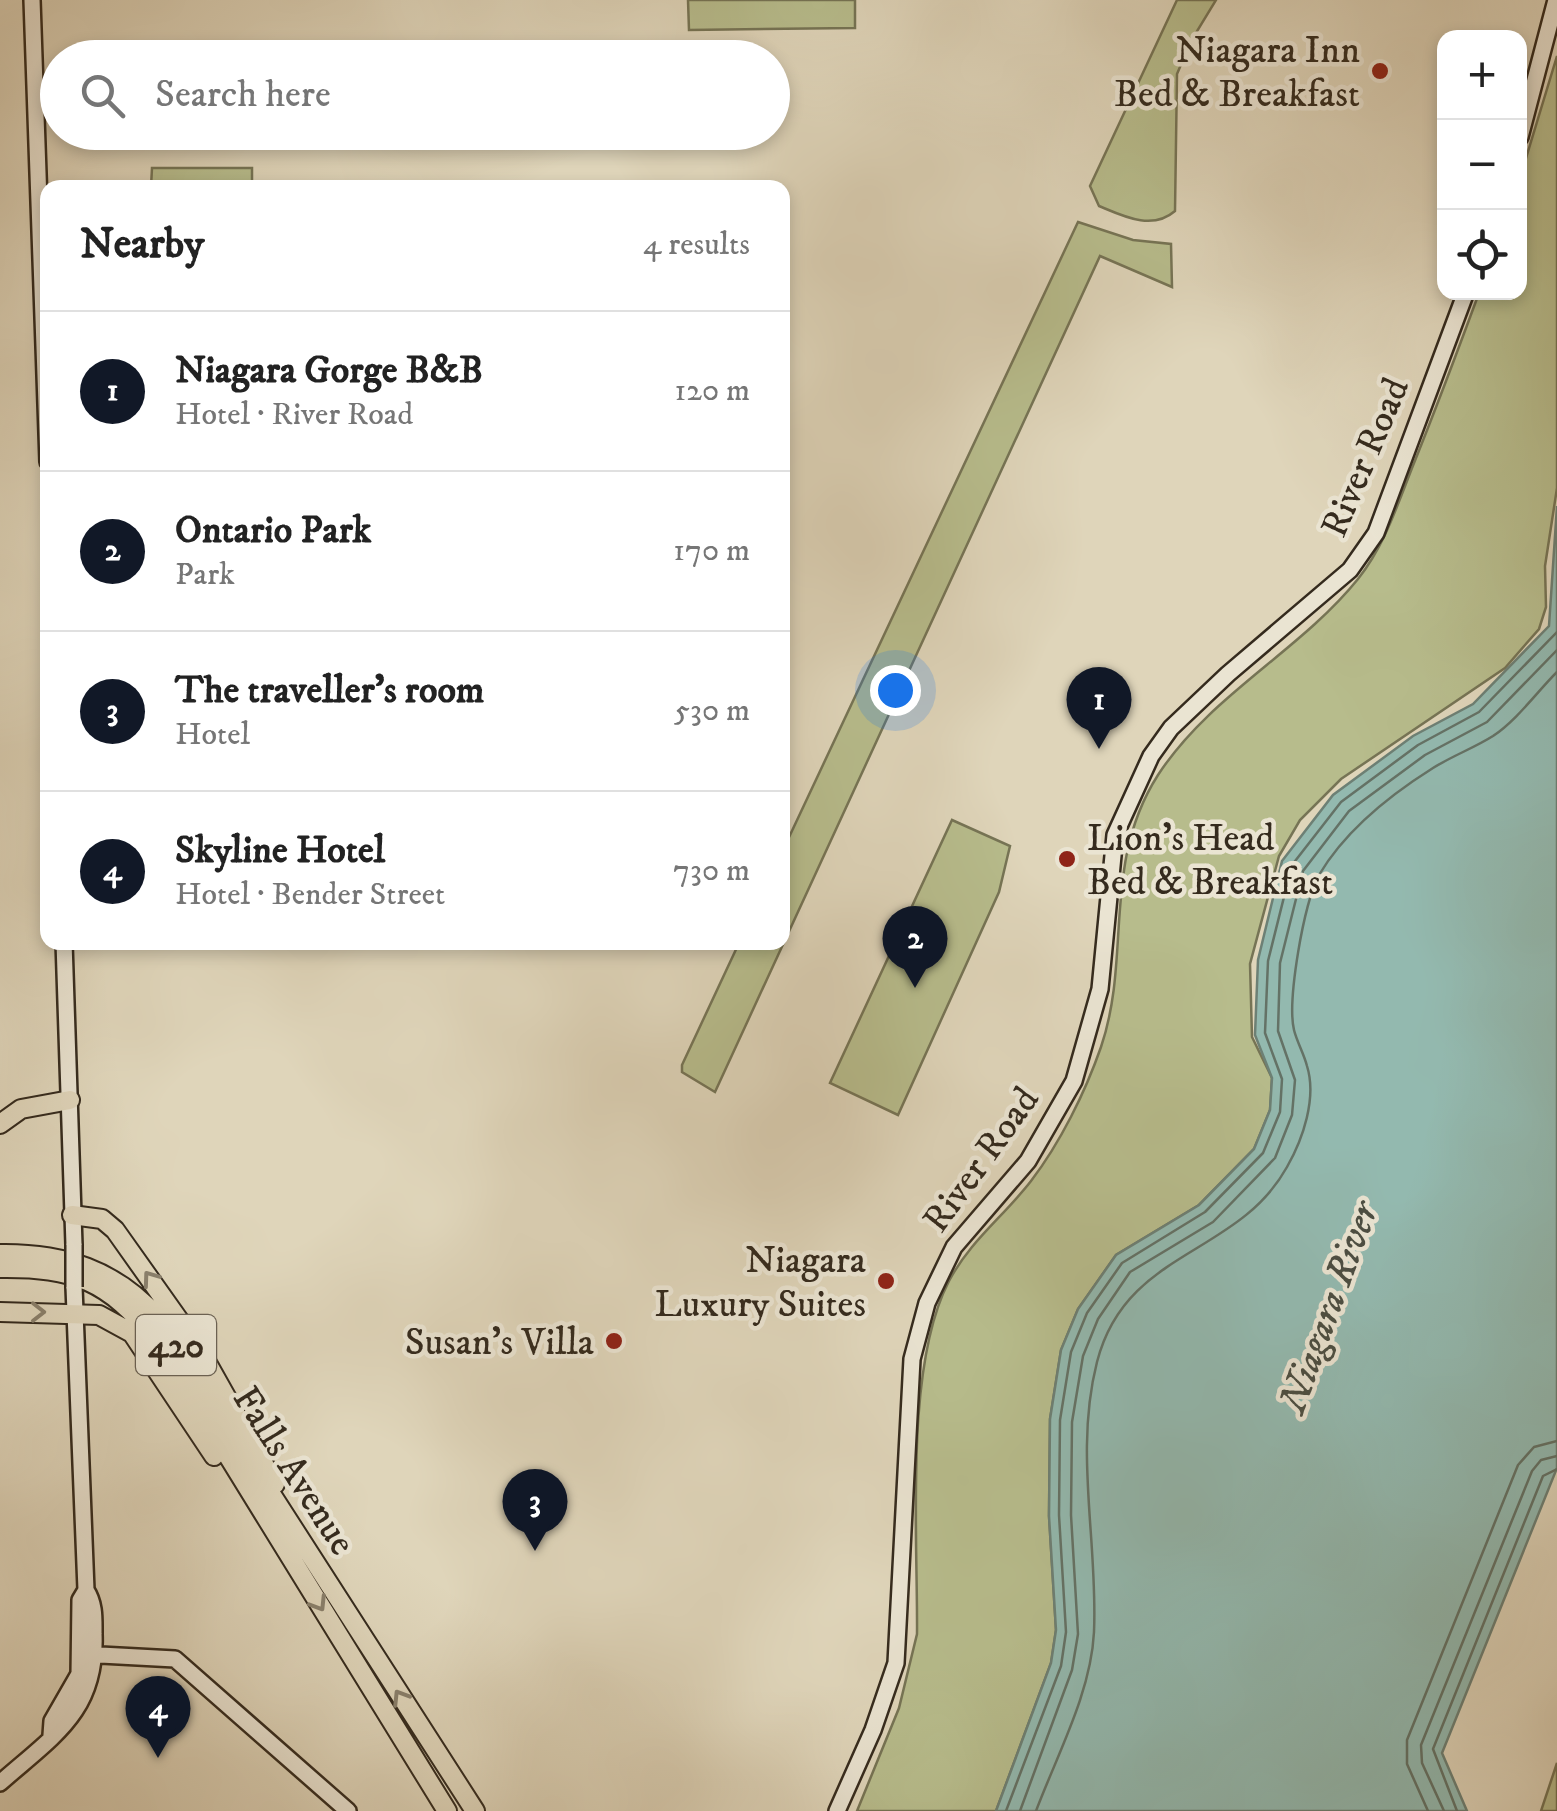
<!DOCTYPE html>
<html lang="en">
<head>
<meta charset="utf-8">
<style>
  :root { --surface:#fff; --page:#f2f2f2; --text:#222; --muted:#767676; --line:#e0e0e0; --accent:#111827 }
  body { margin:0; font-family:"IM FELL DW Pica",serif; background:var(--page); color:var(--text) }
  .controls { position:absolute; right:30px; top:30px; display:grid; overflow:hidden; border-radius:20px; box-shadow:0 5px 15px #0003 }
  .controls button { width:90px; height:90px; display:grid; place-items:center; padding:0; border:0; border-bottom:2px solid var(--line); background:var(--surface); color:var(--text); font:50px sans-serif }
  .you { position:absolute; left:895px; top:690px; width:35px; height:35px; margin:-25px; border:8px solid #fff; border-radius:50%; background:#1a73e8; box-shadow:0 0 0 15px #1a73e833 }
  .badge { display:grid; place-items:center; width:65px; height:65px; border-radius:50%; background:var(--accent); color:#fff; font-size:32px; font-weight:700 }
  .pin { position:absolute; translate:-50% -82px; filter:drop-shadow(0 2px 5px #0008) }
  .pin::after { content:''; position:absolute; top:52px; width:35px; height:30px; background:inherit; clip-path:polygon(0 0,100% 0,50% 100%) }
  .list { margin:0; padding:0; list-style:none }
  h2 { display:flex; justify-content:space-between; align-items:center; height:130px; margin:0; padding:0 40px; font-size:42px }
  h2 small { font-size:32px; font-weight:400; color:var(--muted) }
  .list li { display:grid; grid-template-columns:65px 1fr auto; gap:30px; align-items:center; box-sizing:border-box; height:160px; padding:0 40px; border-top:2px solid var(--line) }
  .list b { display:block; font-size:38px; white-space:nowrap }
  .list p { margin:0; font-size:32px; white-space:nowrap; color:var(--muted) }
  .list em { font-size:32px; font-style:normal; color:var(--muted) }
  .icon { flex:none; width:55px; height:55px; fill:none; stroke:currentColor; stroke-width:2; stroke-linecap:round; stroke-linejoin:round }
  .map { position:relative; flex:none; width:1557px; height:1811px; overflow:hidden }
  .search { position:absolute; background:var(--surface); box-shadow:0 5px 15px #0003; left:40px; top:40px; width:750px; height:110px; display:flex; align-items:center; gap:25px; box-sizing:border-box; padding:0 35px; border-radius:55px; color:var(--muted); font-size:38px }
  .panel { position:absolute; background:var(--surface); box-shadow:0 5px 15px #0003; left:40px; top:180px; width:750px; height:770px; border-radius:20px }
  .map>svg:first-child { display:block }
  .green { fill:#b7bc8c; stroke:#767455; stroke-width:2.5 }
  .water { fill:#93b9af; stroke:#6d8075; stroke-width:2.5 }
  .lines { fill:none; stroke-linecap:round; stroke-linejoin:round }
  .shore { stroke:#647266; stroke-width:2.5 }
  .secondary-casing { stroke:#352b1e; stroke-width:20 }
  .trunk-casing { stroke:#352b1e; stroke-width:22 }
  .secondary { stroke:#eae4d2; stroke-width:15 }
  .trunk { stroke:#dfd5ba; stroke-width:18 }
  .secondary-bridge-casing { stroke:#352b1e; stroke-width:20; stroke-linecap:butt }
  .secondary-bridge { stroke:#eae4d2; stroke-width:15 }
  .oneway { stroke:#8a806c }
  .poi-dot { fill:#8f2418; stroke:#eae4d2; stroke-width:4 }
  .labels { text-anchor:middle; stroke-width:9; stroke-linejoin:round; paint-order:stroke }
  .shield { fill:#eae4d2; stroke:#6b6254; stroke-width:2.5 }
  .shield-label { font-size:35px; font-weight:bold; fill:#352b1e }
  .poi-label { font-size:38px; fill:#352b1e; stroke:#eae4d2; text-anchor:end }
  .street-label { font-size:38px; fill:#352b1e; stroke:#eae4d2 }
  .water-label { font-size:40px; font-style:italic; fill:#4c4e42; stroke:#eae4d2 }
</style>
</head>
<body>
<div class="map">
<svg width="1557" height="1811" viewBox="0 0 1557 1811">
  <rect width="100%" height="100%" fill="#dfd5ba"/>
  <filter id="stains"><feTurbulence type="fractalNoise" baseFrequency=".002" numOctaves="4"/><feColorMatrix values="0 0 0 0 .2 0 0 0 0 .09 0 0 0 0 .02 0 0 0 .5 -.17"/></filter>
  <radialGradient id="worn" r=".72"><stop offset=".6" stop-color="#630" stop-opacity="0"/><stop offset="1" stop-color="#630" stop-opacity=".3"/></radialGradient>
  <path class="green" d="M688,0h167v28l-166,2z
    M1177,0h39l-25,41 -14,33 -2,137c-23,20 -52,5 -76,-5l-9,-20z
    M1557,56v432l-12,78 1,41 -7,22 -34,39 -164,111 -41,41 -21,36 -29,108 2,73 20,41 -2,32 -16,39 -55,56 -83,50 -38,54 -17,41 -11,69 -1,97 7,114 -5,33 -55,148h-139l42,-103 18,-74c1,-97 -13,-267 32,-353 21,-40 55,-65 82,-100 29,-38 54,-88 70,-134 31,-91 0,-183 57,-272 52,-80 141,-123 200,-196 27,-34 40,-76 56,-116 23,-57 44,-113 65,-170l41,-1v-114z
    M152,168h100v19h-101z
    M1078,222l55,18 38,4 1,43 -72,-31 -385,836 -33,-20v-7l57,-122 43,-1 1,-92z
    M952,820l58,26 -11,46 -101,223 -68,-32z
    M1557,1763v48h-16z"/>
  <path class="water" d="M1557,506v962l-115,285 25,58h-471l55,-148 5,-33 -7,-114 1,-97 11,-69 17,-41 38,-54 83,-50 55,-56 16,-39 2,-32 -17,-43 3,-75 24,-99 51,-66 80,-59 60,-32 76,-78z"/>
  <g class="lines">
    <path class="shore" d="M1006,1811l55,-145 5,-34 -7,-117 1,-95 11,-68 16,-39 35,-50 83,-51 58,-59 17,-41 2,-33 -17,-46 3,-72 24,-96 49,-63 77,-57 61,-33 78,-80
      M1020,1811l52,-141 6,-36 -7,-119 1,-93 11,-66 15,-37 32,-47 83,-50 62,-64 17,-43 3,-35 -17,-49 2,-68 23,-92 46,-60 76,-56 62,-33 70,-72
      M1036,1811c21,-56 55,-118 58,-179 4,-91 -20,-180 3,-270 29,-113 140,-105 190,-195 16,-28 30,-69 20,-101 -3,-12 -10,-24 -13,-36 -7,-29 10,-129 25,-155 26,-44 71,-80 114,-107 19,-12 41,-20 60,-32 24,-16 44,-44 64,-64
      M1428,1811l-21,-47v-24l111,-275 16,-18 23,-6
      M1444,1811l-22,-48 -1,-18 111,-274 9,-11 16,-4
      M1457,1811l-24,-62 110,-273 14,-7"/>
    <defs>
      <path id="secondary" d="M32,0l16,462
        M1520,137l36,-137
        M64,942l10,303
        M82,1654l93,5 173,152
        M51,1735l1,-14 27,-47 1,-74 6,-10 -12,-303
        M0,1783c53,-47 97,-71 94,-149 0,-16 1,-30 -8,-44
        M837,1811l36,-81 23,-67 16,-304 15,-56 27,-56 74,-86 46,-80 26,-92 15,-154 36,-79 20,-28 57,-54 122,-104 26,-37 90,-241"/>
      <path id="trunk" d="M0,1124l21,-15 49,-9
        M72,1215l30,4 13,11 83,117 77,137
        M0,1254c63,-1 116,16 158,64l317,493
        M0,1268c75,-1 108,13 156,71l291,472
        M0,1312l99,3 33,18 82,123"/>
    </defs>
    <use href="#secondary" class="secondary-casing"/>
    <use href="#trunk" class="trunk-casing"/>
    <use href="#secondary" class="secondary"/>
    <use href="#trunk" class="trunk"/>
    <defs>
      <path id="secondary-bridge" d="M74,1245v42"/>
    </defs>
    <use href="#secondary-bridge" class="secondary-bridge-casing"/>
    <use href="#secondary-bridge" class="secondary-bridge"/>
  </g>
  <defs><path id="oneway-chevron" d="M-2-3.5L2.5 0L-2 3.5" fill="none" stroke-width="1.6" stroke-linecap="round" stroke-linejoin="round" transform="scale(2.5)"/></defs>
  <g class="oneway">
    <use href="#oneway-chevron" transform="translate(150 1278) rotate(-126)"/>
    <use href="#oneway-chevron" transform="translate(38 1312)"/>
    <use href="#oneway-chevron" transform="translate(319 1604) rotate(58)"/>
    <use href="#oneway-chevron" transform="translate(400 1697) rotate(-122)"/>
  </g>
  <g class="poi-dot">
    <circle cx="1380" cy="71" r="10"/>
    <circle cx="1067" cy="859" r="10"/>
    <circle cx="886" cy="1281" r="10"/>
    <circle cx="614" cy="1341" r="10"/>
  </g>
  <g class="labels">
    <rect class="shield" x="136" y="1315" width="80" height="60" rx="8"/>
    <g class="shield-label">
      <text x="176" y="1357">420</text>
    </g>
    <g class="poi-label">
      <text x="1360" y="62">Niagara Inn<tspan x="1360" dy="44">Bed &amp; Breakfast</tspan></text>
      <text x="1087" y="850" text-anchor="start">Lion’s Head<tspan x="1087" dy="44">Bed &amp; Breakfast</tspan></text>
      <text x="866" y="1272">Niagara<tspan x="866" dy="44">Luxury Suites</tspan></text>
      <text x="594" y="1354">Susan’s Villa</text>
    </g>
    <g class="street-label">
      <text transform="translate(1364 457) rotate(-67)" y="13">River Road</text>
      <text transform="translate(980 1159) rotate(-54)" y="13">River Road</text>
      <text transform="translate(295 1470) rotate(57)" y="13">Falls Avenue</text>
    </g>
    <g class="water-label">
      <text transform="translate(1327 1307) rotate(-70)" y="14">Niagara River</text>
    </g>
  </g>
  <rect width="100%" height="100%" filter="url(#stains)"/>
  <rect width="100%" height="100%" fill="url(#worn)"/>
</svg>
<div class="controls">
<button>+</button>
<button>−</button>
<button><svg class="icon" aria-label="locate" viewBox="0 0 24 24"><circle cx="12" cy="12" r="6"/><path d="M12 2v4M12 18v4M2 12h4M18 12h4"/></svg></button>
</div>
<div class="you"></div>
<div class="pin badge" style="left:1099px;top:749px">1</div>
<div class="pin badge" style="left:915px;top:988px">2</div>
<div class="pin badge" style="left:535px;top:1551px">3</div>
<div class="pin badge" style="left:158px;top:1758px">4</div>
<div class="search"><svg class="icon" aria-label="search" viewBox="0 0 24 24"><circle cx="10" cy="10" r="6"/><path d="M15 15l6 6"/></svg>Search here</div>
<section class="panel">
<h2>Nearby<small>4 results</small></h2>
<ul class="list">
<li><span class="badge">1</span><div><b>Niagara Gorge B&amp;B</b><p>Hotel · River Road</p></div><em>120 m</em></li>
<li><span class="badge">2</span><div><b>Ontario Park</b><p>Park</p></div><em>170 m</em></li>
<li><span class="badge">3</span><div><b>The traveller's room</b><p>Hotel</p></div><em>530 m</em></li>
<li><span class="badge">4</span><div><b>Skyline Hotel</b><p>Hotel · Bender Street</p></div><em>730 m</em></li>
</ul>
</section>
</div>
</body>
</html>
